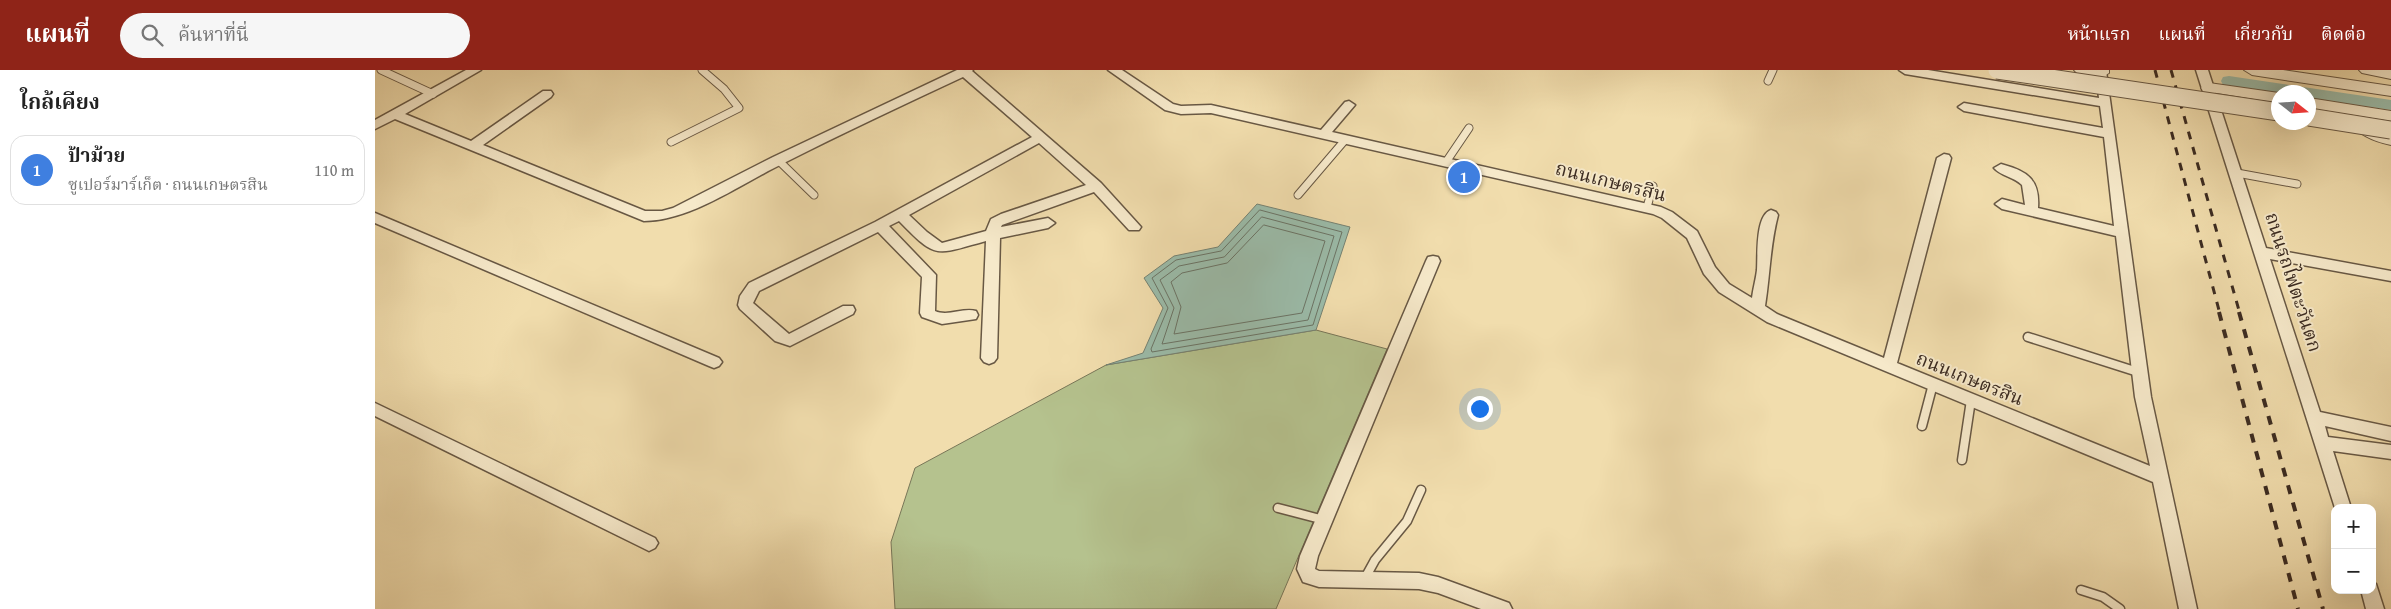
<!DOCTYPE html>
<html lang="th">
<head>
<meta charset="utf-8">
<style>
  :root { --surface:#fff; --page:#f6f6f6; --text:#222; --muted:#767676; --line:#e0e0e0; --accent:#8f2418 }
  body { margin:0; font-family:"Gentium Book Plus","Noto Serif Thai",serif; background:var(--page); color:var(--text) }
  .controls { position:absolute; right:15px; bottom:15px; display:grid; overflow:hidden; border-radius:10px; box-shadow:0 5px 20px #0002 }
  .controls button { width:45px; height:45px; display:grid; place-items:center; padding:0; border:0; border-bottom:1px solid var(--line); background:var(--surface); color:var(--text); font:25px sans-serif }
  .compass { position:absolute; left:1896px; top:15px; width:45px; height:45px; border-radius:50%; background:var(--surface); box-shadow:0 5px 20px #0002; rotate:107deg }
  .you { position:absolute; left:1104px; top:338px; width:18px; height:18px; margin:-12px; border:4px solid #fff; border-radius:50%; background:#1a73e8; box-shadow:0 0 0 8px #1a73e833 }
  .badge { display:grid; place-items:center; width:32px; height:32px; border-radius:50%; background:var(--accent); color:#fff; font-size:16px; font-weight:700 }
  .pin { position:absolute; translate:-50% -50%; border:2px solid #fff; box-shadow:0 1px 5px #0006 }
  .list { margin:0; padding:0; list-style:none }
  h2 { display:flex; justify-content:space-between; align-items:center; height:65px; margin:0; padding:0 20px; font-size:21px }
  h2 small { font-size:16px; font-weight:400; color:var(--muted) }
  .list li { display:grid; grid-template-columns:32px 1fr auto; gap:15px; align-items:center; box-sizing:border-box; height:70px; margin:0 10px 10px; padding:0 10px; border:1px solid var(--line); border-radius:15px }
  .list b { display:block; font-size:19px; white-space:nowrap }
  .list p { margin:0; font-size:16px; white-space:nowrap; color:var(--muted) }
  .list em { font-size:16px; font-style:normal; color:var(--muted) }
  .icon { flex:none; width:28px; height:28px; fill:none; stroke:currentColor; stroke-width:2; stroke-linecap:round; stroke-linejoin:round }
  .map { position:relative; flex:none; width:2016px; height:539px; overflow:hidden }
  header { display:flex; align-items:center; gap:30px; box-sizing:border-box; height:70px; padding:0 25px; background:var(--accent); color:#fff }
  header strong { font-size:24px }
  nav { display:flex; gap:28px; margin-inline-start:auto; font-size:18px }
  .search { width:350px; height:45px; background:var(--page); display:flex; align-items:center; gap:12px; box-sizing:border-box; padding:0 18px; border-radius:28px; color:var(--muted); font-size:19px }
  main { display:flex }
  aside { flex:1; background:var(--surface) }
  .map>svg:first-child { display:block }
  .green { fill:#b5c28e; stroke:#787658 }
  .water { fill:#9bbcaa; stroke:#758273 }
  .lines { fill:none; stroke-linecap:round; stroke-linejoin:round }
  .shore { stroke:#6b7466; stroke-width:1 }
  .canal { fill:#9bbcaa; fill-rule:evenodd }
  .service-far1-casing { stroke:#685844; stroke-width:9 }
  .service-casing { stroke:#685844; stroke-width:11 }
  .minor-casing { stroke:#685844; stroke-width:3 }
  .tertiary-casing { stroke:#685844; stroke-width:2 }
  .service-far1 { stroke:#f6e9ca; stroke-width:7 }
  .service { stroke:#f6e9ca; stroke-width:8 }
  .minor { fill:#f6e9ca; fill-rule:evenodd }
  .tertiary { fill:#f6e9ca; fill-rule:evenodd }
  .rail-far1 { stroke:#3b2b21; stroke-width:3; stroke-dasharray:8 8; stroke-linecap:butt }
  .rail { stroke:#3b2b21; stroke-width:4; stroke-dasharray:9 9; stroke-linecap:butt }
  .tertiary-bridge-casing { stroke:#685844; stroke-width:19; stroke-linecap:butt }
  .tertiary-bridge { stroke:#f6e9ca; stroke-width:17 }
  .labels { text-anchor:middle; stroke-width:4; stroke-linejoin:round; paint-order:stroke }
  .street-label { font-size:19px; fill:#3b2b21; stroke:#f6e9ca }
</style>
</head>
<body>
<header>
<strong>แผนที่</strong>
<div class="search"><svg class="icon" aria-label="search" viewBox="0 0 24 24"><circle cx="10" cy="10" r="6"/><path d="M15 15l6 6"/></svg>ค้นหาที่นี่</div>
<nav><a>หน้าแรก</a><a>แผนที่</a><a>เกี่ยวกับ</a><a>ติดต่อ</a></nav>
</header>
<main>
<aside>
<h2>ใกล้เคียง<small></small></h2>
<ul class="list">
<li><span class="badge" style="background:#3f7fe0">1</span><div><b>ป้าม้วย</b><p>ซูเปอร์มาร์เก็ต · ถนนเกษตรสิน</p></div><em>110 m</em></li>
</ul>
</aside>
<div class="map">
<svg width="2016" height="539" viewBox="0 0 2016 539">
  <rect width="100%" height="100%" fill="#f1ddad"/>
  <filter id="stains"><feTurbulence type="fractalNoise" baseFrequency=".004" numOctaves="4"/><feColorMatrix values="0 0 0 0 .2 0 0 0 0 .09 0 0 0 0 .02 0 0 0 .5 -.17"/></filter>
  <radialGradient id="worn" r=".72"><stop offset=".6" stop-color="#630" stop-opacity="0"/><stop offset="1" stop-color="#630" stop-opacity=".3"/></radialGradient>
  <path class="green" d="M941,260l71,19 -111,260h-381l-4,-67 24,-74 191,-103z"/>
  <path class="water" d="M882,134l93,23 -34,103 -210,35 37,-12 20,-45 -19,-30 30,-22 44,-9z"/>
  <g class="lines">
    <path class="shore" d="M885,140l82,22 -29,93 -161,27 -1,-3 17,-41 -16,-30 24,-18 45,-9z
      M887,147l72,19 -26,84 -146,24 12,-36 -14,-28 19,-14 45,-9z
      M889,155l61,16 -23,72 -128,21 7,-27 -10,-25 11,-9 45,-10z"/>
    <path class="canal" d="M1854,6l162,24v10l-82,-12v-6l-30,2 -56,-9 -2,-4 2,-4z"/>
    <defs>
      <path id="service-far1" d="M6,0l52,24
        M1393,11l5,-11
        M296,72l68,-34 -15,-19 -22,-19
        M403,90l36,35
        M1071,92l23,-34
        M1862,103l60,11
        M923,125l47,-55
        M1272,137l6,-21"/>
      <path id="service" d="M1653,267l113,36
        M1547,356l11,-42
        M1587,390l9,-60
        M903,438l46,12
        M989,510l11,-20 32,-39 14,-31
        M1706,520l22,7 17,12"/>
      <path id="minor" d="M91,0h15l-76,44 66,27 72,-50h8l2,3 -2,3 -68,48 162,66h17l11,-3 100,-51 184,-87h16l-1,1 129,112 40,44 -2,3h-10l-35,-38 -92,33 -1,2 47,-9 7,5 -7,5 -48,10 -3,120 -3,4 -5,2 -5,-2 -3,-4 5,-117c-51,14 -49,19 -87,-20l-10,5 47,49 -1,36c13,6 28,-4 41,0l2,4 -2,4 -34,5 -20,-7 -2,-4 2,-36 -44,-45 -119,59 -6,12 36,31 54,-28h10l2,4 -2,4 -63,32 -15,-5 -35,-32 -2,-4 2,-9 9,-13 126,-61 157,-85 -69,-60c-60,28 -120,56 -179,86 -42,20 -93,58 -140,58l-249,-102 -20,10v-9zM664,73l47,42 -85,29 -10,5 -5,12 -44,12 -15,-11 -18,-17z
        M733,0h14l51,34 8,2 30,-1 110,25 24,-28 4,-1 6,4 -23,27 329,75 11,5 25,19 18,36 14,17 23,14c1,-9 4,-19 5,-28 1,-14 -2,-55 14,-60l5,2 2,3c-8,30 -8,60 -13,91l12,8 107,44 53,-200 7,-4 5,1 2,3 -54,205 253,103 -15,-69 -19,-161 -114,-27 -7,-5 7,-5 23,6 -3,-20c-8,-8 -21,-9 -28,-17l7,-4c26,7 39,15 37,44l76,18 -10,-89 -140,-26 -6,-4 6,-4 139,25 -3,-22 -195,-32 -6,-4h29l171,28 -3,-24 2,-3h8l45,326 46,212h-18l-26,-127 -386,-160 -48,-30 -15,-18 -17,-36 -25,-20 -9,-4 -442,-101 -30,1 -16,-4z
        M1821,0h12l58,178 125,23v10l-121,-22 50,153 71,15v14l-66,-15 3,11 63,8v14l-58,-8 18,57h-16z
        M0,143l344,145 3,4 -3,4 -5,2 -5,-2 -334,-143z
        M1058,186l5,1 2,4 -122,295 -3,13 4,2 100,2 19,4 71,26 3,6h-31l-43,-16 -19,-4 -100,-2 -16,-5 -6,-13 3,-13 126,-295 2,-4z
        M0,333l280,135 3,5 -3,5 -6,3 -6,-3 -268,-132z
        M1997,513l4,1 8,25h-18l-5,-19h11z"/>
      <path id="tertiary" d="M1699,0h35v3l-8,5 -24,-5z
        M1869,0h39l108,16v10l-139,-21z
        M1984,0h32v9l-29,-6z
        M1834,13l70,10v10l-75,-12 -3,-3 3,-3z
        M1934,28l82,13v10l-82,-13z
        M1984,48l32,17v10c-14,-3 -32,-9 -40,-22l2,-4z"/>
    </defs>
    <use href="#service-far1" class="service-far1-casing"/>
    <use href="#service" class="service-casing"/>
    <use href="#minor" class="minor-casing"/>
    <use href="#tertiary" class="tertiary-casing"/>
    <use href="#service-far1" class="service-far1"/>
    <use href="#service" class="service"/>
    <use href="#minor" class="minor"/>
    <use href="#tertiary" class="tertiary"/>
    <path class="rail-far1" d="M1780,0l65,244
      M1796,0l69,244"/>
    <path class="rail" d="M1844,242l79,297
      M1864,242l84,297"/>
    <defs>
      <path id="tertiary-bridge" d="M1622,0l282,42
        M1934,47l82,13"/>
    </defs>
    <use href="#tertiary-bridge" class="tertiary-bridge-casing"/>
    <use href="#tertiary-bridge" class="tertiary-bridge"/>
  </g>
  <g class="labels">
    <g class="street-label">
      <text transform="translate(1236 111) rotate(14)" y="7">ถนนเกษตรสิน</text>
      <text transform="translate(1919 212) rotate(72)" y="7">ถนนรถไฟตะวันตก</text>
      <text transform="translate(1595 308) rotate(22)" y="7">ถนนเกษตรสิน</text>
    </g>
  </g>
  <rect width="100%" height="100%" filter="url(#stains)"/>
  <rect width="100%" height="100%" fill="url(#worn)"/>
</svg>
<div class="controls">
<button>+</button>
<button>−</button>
</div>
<svg class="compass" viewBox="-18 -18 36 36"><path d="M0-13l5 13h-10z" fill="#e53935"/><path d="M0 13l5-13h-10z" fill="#767676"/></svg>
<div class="you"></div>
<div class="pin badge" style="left:1089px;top:107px;background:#3f7fe0">1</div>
</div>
</main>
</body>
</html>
